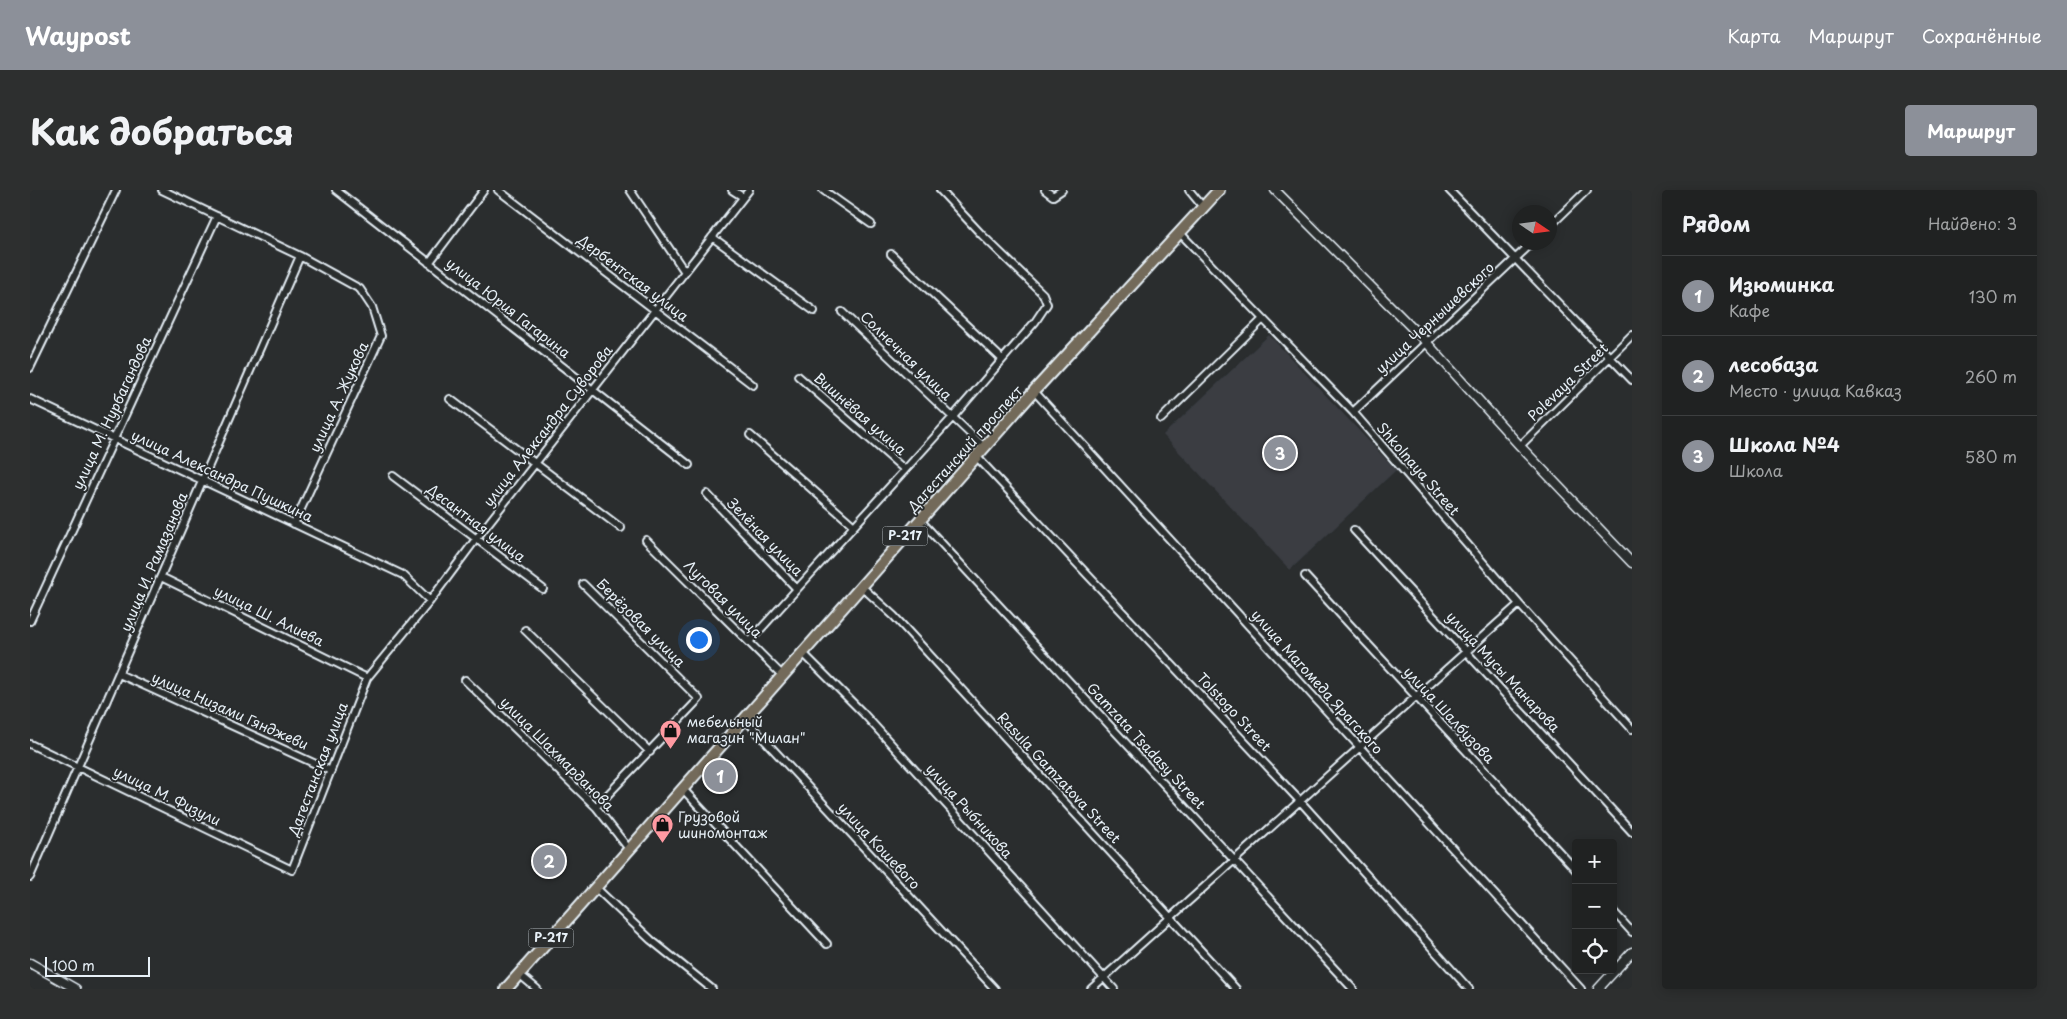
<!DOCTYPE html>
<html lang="ru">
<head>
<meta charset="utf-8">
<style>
  :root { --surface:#202222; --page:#2d2f2f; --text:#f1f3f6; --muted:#a2a4a5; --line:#3d3f40; --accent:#8c9099 }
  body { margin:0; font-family:"Playpen Sans",sans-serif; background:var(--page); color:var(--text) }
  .controls { position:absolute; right:15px; bottom:15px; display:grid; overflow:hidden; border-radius:5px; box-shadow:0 2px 12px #0003 }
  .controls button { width:45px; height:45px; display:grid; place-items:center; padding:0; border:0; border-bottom:1px solid var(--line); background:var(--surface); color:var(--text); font:25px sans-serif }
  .compass { position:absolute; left:1482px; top:15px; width:45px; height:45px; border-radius:50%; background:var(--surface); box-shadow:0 2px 12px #0003; rotate:103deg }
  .scale { position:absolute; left:15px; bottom:12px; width:105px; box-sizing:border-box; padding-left:5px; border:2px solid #e8f1f8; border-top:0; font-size:14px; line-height:18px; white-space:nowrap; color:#e8f1f8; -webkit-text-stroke:4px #2a2d2e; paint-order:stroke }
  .you { position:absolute; left:668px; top:449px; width:18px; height:18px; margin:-12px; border:4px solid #fff; border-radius:50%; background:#1a73e8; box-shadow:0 0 0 8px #1a73e833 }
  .badge { display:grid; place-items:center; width:32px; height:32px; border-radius:50%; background:var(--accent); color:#fff; font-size:16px; font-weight:700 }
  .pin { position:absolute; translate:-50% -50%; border:2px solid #fff; box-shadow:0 1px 5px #0006 }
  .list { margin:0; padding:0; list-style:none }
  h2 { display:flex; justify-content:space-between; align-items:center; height:65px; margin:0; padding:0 20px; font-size:21px }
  h2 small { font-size:16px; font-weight:400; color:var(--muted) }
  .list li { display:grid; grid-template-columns:32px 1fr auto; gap:15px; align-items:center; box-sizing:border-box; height:80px; padding:0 20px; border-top:1px solid var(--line) }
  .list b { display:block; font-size:19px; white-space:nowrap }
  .list p { margin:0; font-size:16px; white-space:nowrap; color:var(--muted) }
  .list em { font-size:16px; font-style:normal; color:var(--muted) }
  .icon { flex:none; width:28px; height:28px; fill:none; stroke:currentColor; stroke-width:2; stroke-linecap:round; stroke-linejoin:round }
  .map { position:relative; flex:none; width:1602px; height:799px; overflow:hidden; border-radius:5px }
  header { display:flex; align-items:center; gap:30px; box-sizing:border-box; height:70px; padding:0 25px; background:var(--accent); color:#fff }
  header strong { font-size:24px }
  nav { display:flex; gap:28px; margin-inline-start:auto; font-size:18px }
  .intro { display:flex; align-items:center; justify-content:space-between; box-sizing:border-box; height:120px; padding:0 30px }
  h1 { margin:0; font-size:35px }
  .button { padding:12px 22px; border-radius:5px; background:var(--accent); color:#fff; font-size:18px; font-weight:700 }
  main { display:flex; gap:30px; padding:0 30px }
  aside { flex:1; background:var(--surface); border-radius:5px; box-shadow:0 2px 12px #0003 }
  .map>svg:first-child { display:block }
  .built { fill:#3a3d43 }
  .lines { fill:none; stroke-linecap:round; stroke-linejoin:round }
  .minor-casing { stroke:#e8f1f8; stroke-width:10 }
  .tertiary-casing { stroke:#e8f1f8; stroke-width:11 }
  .trunk-casing { stroke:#e8f1f8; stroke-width:14 }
  .minor { stroke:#2a2d2e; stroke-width:6 }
  .tertiary { stroke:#2a2d2e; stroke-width:8 }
  .trunk { stroke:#736b5a; stroke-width:10 }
  .labels { text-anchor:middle; stroke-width:4; stroke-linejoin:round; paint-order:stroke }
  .shield { fill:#2a2d2e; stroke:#afb6bb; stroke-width:1 }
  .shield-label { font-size:12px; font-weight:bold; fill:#e8f1f8 }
  .street-label { font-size:14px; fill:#e8f1f8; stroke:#2a2d2e }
  .poi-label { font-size:14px; fill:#e8f1f8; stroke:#2a2d2e; text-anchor:start }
</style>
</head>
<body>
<header>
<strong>Waypost</strong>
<nav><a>Карта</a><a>Маршрут</a><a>Сохранённые</a></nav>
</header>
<div class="intro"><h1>Как добраться</h1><a class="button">Маршрут</a></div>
<main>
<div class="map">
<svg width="1602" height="799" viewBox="0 0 1602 799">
  <rect width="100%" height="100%" fill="#2a2d2e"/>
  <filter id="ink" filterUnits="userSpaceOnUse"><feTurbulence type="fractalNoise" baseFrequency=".02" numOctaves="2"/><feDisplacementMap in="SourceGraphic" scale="10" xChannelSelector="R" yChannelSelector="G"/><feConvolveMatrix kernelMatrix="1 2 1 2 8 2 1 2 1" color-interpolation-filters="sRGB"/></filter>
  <g filter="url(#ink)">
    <path class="built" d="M1239,145l127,135 -106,100 -127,-135z"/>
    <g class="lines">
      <defs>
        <path id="minor" d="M132,0l138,66 60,33 12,18 9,29 -87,188
          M306,0l353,275
          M468,0l255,195
          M600,0l55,82
          M702,0l11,7
          M793,0l48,34
          M1015,0l8,6 9,-6
          M1159,0l14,17
          M1419,0l183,190
          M1520,36l37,-36
          M1149,42l174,180 166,192 113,125
          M682,47l102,74
          M861,64l111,105
          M399,73l55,-73
          M812,122l142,135
          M0,178l86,-178
          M768,186l107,94
          M1004,201l547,598
          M0,209l373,176 27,26
          M420,209l171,129
          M1323,222l180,-170
          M1131,229l102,-100
          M720,245l103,90
          M1490,256l112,-111
          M946,266l324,345 169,188
          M363,286l150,113
          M677,304l90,95 -48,53
          M890,330l433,469
          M1324,340l278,302
          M616,350l137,136
          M1275,386l271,294
          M131,387l206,101
          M553,394l116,115 -103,108
          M832,397l32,29 342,373
          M767,399l155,-171 83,-96 12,-18 -4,-10 -61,-59 -42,-45
          M0,431l187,-405
          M495,440l125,122
          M773,463l60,60 251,276
          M89,484l212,97
          M435,490l131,127 33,42
          M715,529l250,270
          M0,554l262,126 75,-192 63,-77 46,-62 273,-349
          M652,598l145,156
          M0,687l270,-621
          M565,697l56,53 61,49
          M1583,721l19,21
          M489,784l18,15
          M1061,799l428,-385"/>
        <path id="tertiary" d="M1245,0l152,153 93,103 112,117
          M0,773l46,26
          M1568,799l34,-37"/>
        <path id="trunk" d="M476,799l528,-598 185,-201"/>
      </defs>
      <use href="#minor" class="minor-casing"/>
      <use href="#tertiary" class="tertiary-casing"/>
      <use href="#trunk" class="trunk-casing"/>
      <use href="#minor" class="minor"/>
      <use href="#tertiary" class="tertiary"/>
      <use href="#trunk" class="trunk"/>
    </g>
  </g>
  <defs>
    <symbol id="shop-pin" viewBox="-11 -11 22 30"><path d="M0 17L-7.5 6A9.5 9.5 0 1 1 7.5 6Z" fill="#ff9aa2" stroke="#2a2d2e"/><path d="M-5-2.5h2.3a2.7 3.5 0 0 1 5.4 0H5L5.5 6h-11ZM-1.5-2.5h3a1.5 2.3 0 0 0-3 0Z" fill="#111"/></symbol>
  </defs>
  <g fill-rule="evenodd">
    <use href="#shop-pin" x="628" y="528" width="25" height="34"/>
    <use href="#shop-pin" x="620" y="622" width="25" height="34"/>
  </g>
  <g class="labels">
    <g class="shield">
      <rect x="852.5" y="336.5" width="45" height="19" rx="4"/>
      <rect x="498.5" y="738.5" width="45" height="19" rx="4"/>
    </g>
    <g class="shield-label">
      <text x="875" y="350">Р-217</text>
      <text x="521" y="752">Р-217</text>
    </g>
    <g class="street-label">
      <text transform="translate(603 88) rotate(37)" y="5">Дербентская улица</text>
      <text transform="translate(478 118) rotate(38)" y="5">улица Юрия Гагарина</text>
      <text transform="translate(1405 128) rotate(-43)" y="5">улица Чернышевского</text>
      <text transform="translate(876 166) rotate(44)" y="5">Солнечная улица</text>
      <text transform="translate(1538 192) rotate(-44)" y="5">Polevaya Street</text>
      <text transform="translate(309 207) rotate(-65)" y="5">улица А. Жукова</text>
      <text transform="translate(82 223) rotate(-65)" y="5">улица М. Нурбагандова</text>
      <text transform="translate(830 224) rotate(41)" y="5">Вишнёвая улица</text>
      <text transform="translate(518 236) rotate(-52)" y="5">улица Александра Суворова</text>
      <text transform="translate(935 259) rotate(-48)" y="5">Дагестанский проспект</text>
      <text transform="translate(1388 279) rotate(49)" y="5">Shkolnaya Street</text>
      <text transform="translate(192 286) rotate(25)" y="5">улица Александра Пушкина</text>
      <text transform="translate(446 333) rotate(37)" y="5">Десантная улица</text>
      <text transform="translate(735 347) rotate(46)" y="5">Зелёная улица</text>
      <text transform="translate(124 372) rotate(-67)" y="5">улица И. Рамазанова</text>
      <text transform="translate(693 409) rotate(45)" y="5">Луговая улица</text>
      <text transform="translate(239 426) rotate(26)" y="5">улица Ш. Алиева</text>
      <text transform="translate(611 433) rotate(45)" y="5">Берёзовая улица</text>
      <text transform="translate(1473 482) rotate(47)" y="5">улица Мусы Манарова</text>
      <text transform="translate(1287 492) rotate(48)" y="5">улица Магомеда Ярагского</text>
      <text transform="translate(200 521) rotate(24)" y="5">улица Низами Гянджеви</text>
      <text transform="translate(1204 522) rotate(47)" y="5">Tolstogo Street</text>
      <text transform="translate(1419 525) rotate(47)" y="5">улица Шалбузова</text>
      <text transform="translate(1116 556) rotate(47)" y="5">Gamzata Tsadasy Street</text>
      <text transform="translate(527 564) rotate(45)" y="5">улица Шахмарданова</text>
      <text transform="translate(288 579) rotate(-69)" y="5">Дагестанская улица</text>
      <text transform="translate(1029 588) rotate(47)" y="5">Rasula Gamzatova Street</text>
      <text transform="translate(137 606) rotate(26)" y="5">улица М. Физули</text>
      <text transform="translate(939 621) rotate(48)" y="5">улица Рыбникова</text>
      <text transform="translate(849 656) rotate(47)" y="5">улица Кошевого</text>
    </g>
    <g class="poi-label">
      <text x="657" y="537">мебельный<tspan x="657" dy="16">магазин "Милан"</tspan></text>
      <text x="648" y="632">Грузовой<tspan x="648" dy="16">шиномонтаж</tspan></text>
    </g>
  </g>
</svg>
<div class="controls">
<button>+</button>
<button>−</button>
<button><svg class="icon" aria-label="locate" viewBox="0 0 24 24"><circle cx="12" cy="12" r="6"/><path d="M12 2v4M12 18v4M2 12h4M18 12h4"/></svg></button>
</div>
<svg class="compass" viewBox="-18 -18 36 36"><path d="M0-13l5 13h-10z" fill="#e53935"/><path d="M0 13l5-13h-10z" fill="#a2a4a5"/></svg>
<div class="scale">100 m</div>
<div class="you"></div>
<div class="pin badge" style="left:690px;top:586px">1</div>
<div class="pin badge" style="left:519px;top:671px">2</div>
<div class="pin badge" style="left:1250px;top:263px">3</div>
</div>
<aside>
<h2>Рядом<small>Найдено: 3</small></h2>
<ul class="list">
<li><span class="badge">1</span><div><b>Изюминка</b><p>Кафе</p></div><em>130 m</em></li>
<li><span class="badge">2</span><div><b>лесобаза</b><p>Место · улица Кавказ</p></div><em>260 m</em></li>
<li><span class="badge">3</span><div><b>Школа №4</b><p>Школа</p></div><em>580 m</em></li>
</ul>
</aside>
</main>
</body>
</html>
